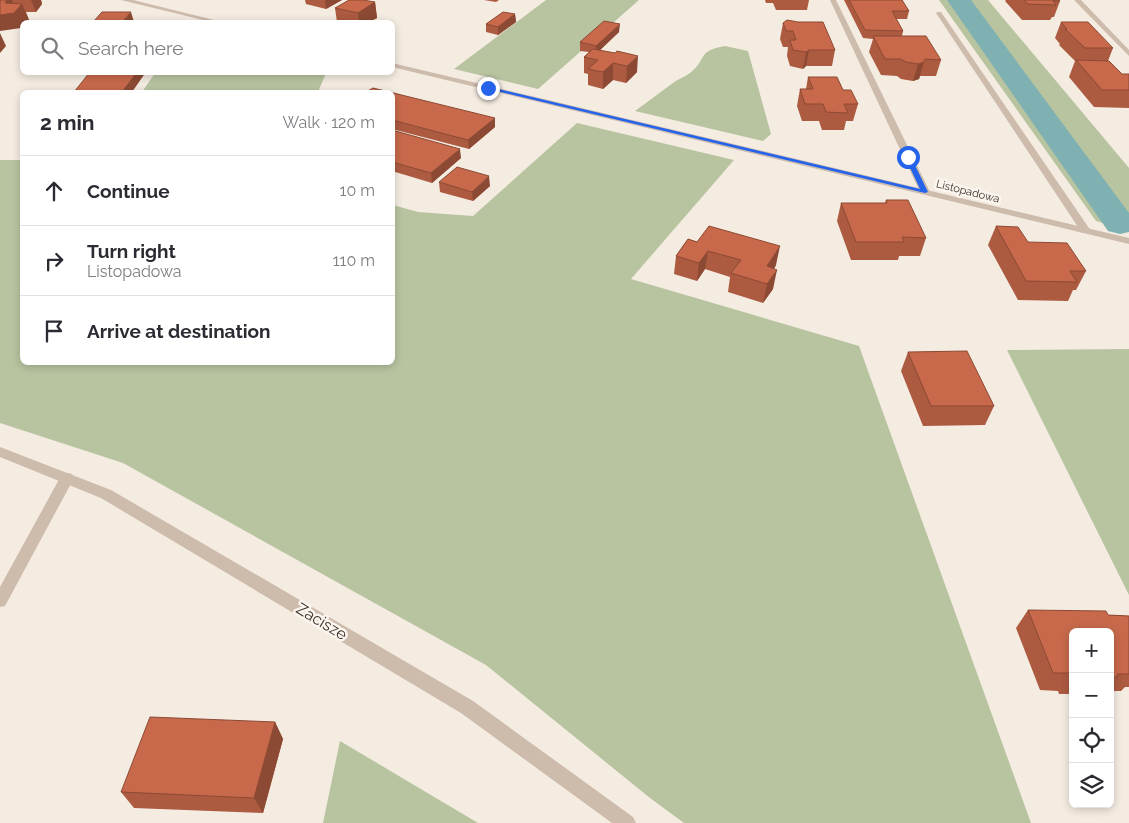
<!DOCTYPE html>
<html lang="en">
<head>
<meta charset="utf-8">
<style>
  :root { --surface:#fff; --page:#f7f7f7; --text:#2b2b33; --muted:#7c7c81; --line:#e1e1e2 }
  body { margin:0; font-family:Raleway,sans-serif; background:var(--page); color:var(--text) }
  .controls { position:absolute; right:15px; bottom:15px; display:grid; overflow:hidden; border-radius:8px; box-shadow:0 2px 8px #0003 }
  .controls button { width:45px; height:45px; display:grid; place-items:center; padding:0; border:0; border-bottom:1px solid var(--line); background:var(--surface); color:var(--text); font:25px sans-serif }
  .stop { position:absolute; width:15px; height:15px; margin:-11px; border:4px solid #2563eb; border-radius:50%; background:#fff }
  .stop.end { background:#2563eb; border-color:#fff; box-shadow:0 1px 5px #0008 }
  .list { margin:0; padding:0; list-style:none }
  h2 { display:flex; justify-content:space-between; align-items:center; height:65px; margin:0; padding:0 20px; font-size:21px }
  h2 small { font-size:16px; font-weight:400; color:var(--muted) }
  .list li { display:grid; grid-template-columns:32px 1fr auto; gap:15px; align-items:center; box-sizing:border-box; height:70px; padding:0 20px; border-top:1px solid var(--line) }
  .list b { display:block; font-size:19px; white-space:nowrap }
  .list p { margin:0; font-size:16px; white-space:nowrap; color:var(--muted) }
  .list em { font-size:16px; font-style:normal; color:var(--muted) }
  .icon { flex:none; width:28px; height:28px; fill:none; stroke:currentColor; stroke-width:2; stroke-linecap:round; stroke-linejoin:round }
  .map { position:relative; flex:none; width:1129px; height:823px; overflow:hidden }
  .search { position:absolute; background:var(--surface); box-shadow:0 2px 8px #0003; left:20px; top:20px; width:375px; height:55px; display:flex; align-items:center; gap:12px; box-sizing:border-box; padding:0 18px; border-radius:8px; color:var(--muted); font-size:19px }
  .panel { position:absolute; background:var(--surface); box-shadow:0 2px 8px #0003; left:20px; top:90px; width:375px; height:275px; border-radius:8px }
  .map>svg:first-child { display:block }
  .green { fill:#b8c4a0 }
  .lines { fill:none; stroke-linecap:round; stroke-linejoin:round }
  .canal { fill:#7fb0b2; fill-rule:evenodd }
  .lane { fill:#cdbbac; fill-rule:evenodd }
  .street { fill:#cdbbac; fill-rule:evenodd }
  .wall { fill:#ac5a40 }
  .shaded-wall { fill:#8c4a34 }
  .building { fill:#c8694b; stroke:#8c4a34 }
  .route { fill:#2563eb }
  .labels { text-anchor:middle; stroke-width:5; stroke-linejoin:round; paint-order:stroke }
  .far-street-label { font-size:11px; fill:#3b302b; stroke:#fbf5ee }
  .near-street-label { font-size:16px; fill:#3b302b; stroke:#fbf5ee }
</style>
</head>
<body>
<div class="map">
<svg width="1129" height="823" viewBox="0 0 1129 823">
  <rect width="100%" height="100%" fill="#f4ebe1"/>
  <path class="green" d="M546,0h93l-101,89 -84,-20z
    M939,0h49l141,168v62l-33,-9z
    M725,46l23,5 23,83 -8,7 -128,-30c13,-9 25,-19 38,-28 5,-4 12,-6 17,-10 18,-14 6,-22 35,-27z
    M155,73v-1l171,1 -8,19h-176z
    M577,123l157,37 -103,119 228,67 172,477h-347l-34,-25 -164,-133 -363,-202 -123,-40v-263h22v202h370l1,-157 25,7 55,4z
    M1129,349v246l-122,-245z
    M340,741l138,82h-155z"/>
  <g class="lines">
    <path class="canal" d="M947,0h24l158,213v19l-9,2 -12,-3z"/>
    <path class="lane" d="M830,0h6l94,192 -2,2h-6l-2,-2z
      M1074,0h7l48,50v6z
      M937,12h4l150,219 -1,2h-8l-146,-220z
      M67,473l5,1 2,4 -69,128 -5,1v-20l62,-113z"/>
    <path class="street" d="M121,0h12l89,22h-11z
      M392,63l737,175v6l-737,-177z
      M0,447l111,43 362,211 160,116 3,6h-24l-151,-110 -360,-215 -101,-41z"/>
  </g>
  <path class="wall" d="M0,0h41l1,4 -6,8h-10l3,8 -3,2h-4v5l-1,1z
    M305,0h37l-16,9 -20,-5z
    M484,0h15l-3,2z
    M765,0h44l-2,10h-31l-3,-7h-7z
    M844,0h58l7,11 -2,8h-11l7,12 -1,5 39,24 -5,16h-16l-1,3 -6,2 -12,-2 -4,-3 -16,-1 -12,-23 4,-13 -10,-1z
    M1006,0h52l2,1 -6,16h-2l-2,3h-28l-17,-19z
    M375,2l2,16 -8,4h-32l-2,-14z
    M515,14l1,8 -18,13 -12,-3v-8z
    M1061,22l52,26 -5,13 14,13h7v34l-35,-1 -25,-30 6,-16 -16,-16 1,-1 -5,-6z
    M783,23l52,27 -3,16h-26l-3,3 -13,-3 -3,-10 1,-9h-5l-3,-8z
    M619,32l-19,18 37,22 -11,11 -13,-3 -10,9 -15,-4v-11l-4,-1v-16l5,-5 -9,-1v-9z
    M808,77l35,13 15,14 -5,17h-7l-2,9h-22l-3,-9h-17l-5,-15 3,-17h6z
    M392,92l103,35 -26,22 -77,-20z
    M392,130l69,28 -29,25 -40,-12z
    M439,182l51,4 -17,15 -33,-9z
    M886,200l40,38 -6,18h-21l-1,4h-47l-14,-39 4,-18h44z
    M996,226l90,45 -10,19h-3l-5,11 -50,-1 -30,-55z
    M688,239l88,26 -2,4 -1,20 -10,14 -35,-11 2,-15 -25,-8 -8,12 -23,-7 2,-18z
    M908,352l86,54 -9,19 -62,1 -22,-55z
    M1028,610l80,5 21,1v71h-4l-4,4h-11v-59h-37v62h-14l-1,-3 -18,-1 -24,-62z
    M275,722l8,17 -20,74 -129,-5 -13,-16z"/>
  <path class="shaded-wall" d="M7,0h5l4,11 6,-7 7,16 -3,2h-4v5l-1,1 -21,3v-16l5,-12z
    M31,0h10l1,4 -6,8z
    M325,0h17l-16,9z
    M375,2l2,16 -8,4h-10l-1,-9z
    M131,12l3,10h-12z
    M515,14l1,8 -18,13v-8z
    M620,24l-1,8 -23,22v-8z
    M0,33l6,13 -6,7z
    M809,50l-3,16 -3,3 3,-17z
    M638,56l-1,16 -11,11 1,-17z
    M924,62l-5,17 -6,2 5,-17z
    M613,63v17l-10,9v-17z
    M137,72h9l-14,20h-10z
    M495,118v9l-26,22 -1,-9z
    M460,149l1,9 -29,25 -1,-10z
    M489,176l1,10 -17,15 -1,-9z
    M780,246l-4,19 -11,18 2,-17z
    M708,251l-3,18 -8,12 2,-18z
    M777,270l-4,19 -10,14 4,-19z
    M275,722l8,17 -20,74 -9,-15z"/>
  <path class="building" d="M0,0h7l-2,3 17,1 -8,9 -14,2z
    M349,0h14l12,2 -17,11 -23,-5z
    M849,0h53l7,11h-17l11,20 -38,-1z
    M1024,0h34l2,1h-7l3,4 -28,-1z
    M102,12h29l-9,10h-29z
    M503,12l12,2 -17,13 -12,-3z
    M787,20l11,2h25l12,28h-26l-3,2 -13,-2 -3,-10h6l-3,-9h-7l-3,-8z
    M604,21l16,3 -24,22 -16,-4z
    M1061,22h27l25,26h-28l-20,-19h2z
    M873,36h53l15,24 -16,-1 -1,3 -6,2 -12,-2 -5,-3h-16z
    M593,49l22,4 2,-2 21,5 -11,10 -14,-3 -10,9 -15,-3 10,-9 -14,-3z
    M1076,60l33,1 13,13h7v16h-27z
    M90,72h47l-15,20h-48z
    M808,77h29l6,13h8l7,14h-14l4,9 -22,-1 -3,-8h-18l-5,-15h13z
    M373,88l122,30 -27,22 -76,-20v-28h-26z
    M392,130l68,19 -29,24 -39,-11z
    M457,167l32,9 -17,16 -33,-10z
    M886,200h22l18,38 -24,-1 2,5h-48l-15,-39h46z
    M709,226l71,20 -13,20 10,4 -10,14 -36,-11 10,-13 -33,-9 -9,12 -23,-7 12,-17 9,3z
    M996,226l22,1 10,15 39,1 19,28h-16l7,11 -51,-1z
    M967,351l27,55h-63l-23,-54z
    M1028,610l78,1 2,4 21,1v58h-12l1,3h-8v-45h-37v44l-1,-3h-19z
    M150,717l125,5 -21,76 -133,-6z"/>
  <path class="route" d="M486,86l434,103 -15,-32 3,-1 3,1 17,35 -3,1 -437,-104z"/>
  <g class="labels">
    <g class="far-street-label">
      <text transform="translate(968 191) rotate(14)" y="4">Listopadowa</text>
    </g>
    <g class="near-street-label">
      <text transform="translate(322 621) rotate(31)" y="6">Zacisze</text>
    </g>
  </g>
</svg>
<div class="controls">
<button>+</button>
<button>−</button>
<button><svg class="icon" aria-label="locate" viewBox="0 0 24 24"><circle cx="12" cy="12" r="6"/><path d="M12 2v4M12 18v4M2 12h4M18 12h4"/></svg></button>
<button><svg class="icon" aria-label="layers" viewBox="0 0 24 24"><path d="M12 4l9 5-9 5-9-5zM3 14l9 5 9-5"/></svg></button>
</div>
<div class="stop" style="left:908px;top:157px"></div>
<div class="stop end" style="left:488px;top:88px"></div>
<div class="search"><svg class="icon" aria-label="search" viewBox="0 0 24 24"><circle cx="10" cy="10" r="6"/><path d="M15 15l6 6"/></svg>Search here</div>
<section class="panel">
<h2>2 min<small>Walk · 120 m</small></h2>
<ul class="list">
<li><svg class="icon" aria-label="ahead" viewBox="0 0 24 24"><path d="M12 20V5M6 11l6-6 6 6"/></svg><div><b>Continue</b></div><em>10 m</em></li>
<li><svg class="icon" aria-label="right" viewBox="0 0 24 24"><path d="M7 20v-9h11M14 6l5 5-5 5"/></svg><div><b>Turn right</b><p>Listopadowa</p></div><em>110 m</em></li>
<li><svg class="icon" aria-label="arrive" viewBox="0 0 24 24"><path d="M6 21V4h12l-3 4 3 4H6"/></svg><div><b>Arrive at destination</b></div></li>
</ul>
</section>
</div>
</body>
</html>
